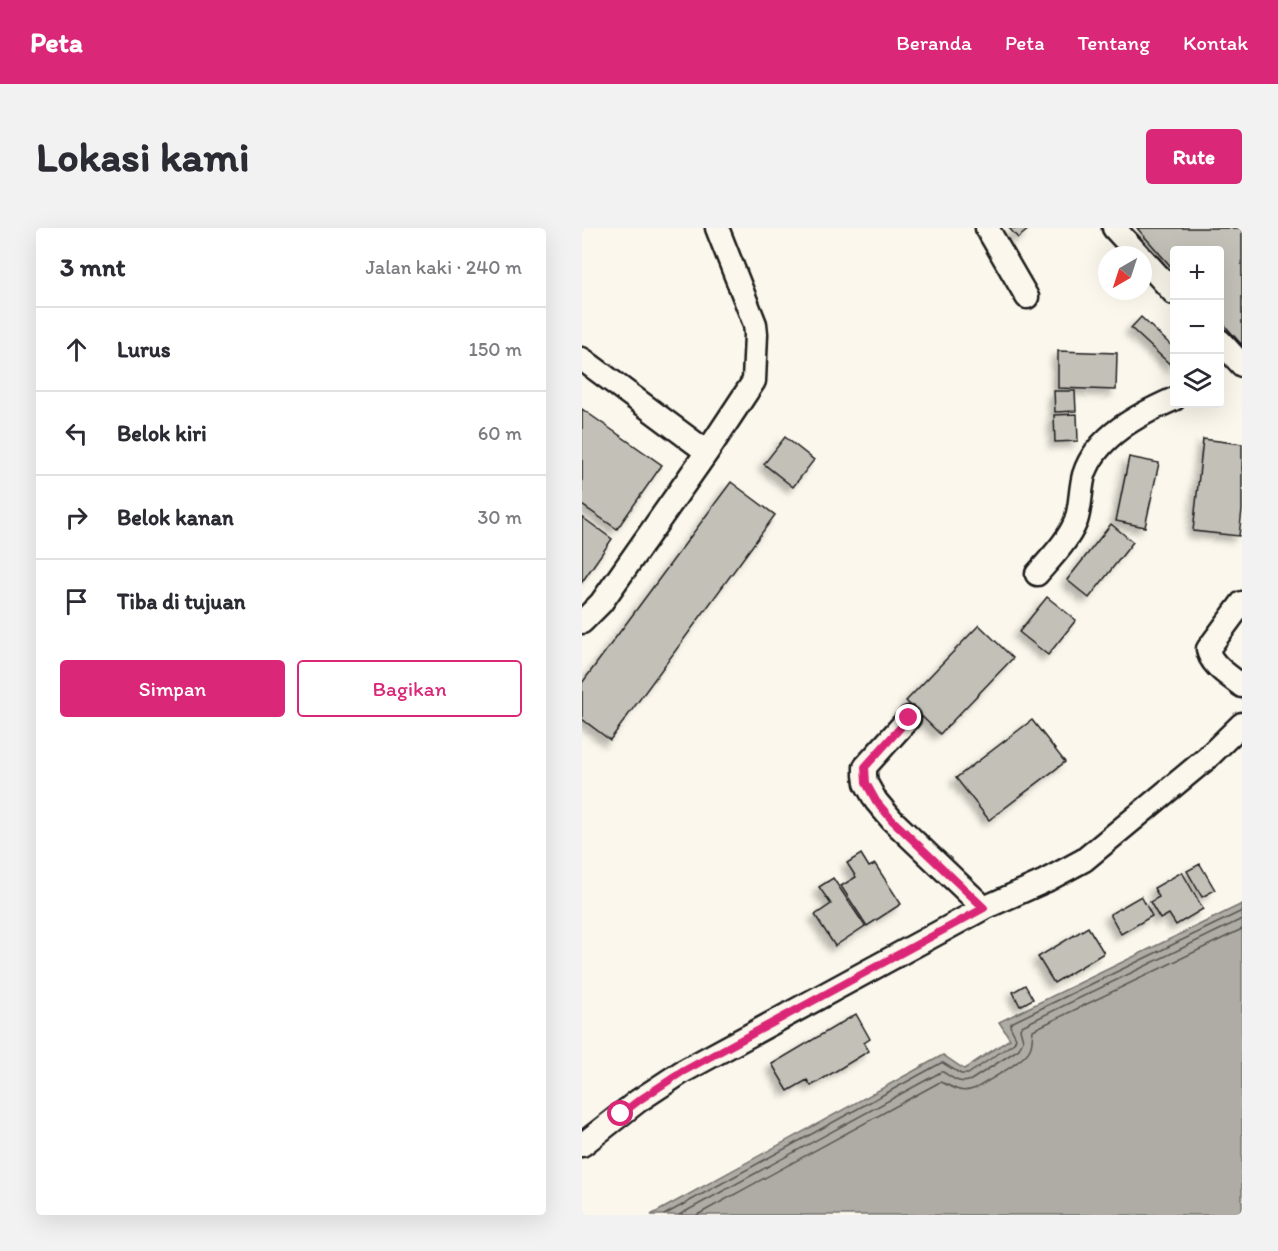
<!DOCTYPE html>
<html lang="id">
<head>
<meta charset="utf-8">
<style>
  :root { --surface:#fff; --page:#f2f2f3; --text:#2b2b33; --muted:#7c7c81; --line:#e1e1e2; --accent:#db2777 }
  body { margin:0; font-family:Itim,sans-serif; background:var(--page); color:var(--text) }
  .controls { position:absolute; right:18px; top:18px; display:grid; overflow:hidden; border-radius:6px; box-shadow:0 6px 24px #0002 }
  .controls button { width:54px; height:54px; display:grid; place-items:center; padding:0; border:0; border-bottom:2px solid var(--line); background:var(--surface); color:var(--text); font:30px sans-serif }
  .compass { position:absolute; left:516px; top:18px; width:54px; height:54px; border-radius:50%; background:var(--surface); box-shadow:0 6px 24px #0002; rotate:219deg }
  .stop { position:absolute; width:18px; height:18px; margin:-14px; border:4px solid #db2777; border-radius:50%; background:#fff }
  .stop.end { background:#db2777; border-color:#fff; box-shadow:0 2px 6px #0008 }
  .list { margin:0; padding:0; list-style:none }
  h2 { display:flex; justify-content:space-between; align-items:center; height:78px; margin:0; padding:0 24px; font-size:26px }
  h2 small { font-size:20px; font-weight:400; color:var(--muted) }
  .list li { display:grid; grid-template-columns:39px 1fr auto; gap:18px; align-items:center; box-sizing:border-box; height:84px; padding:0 24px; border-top:2px solid var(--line) }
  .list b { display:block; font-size:22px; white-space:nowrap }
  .list em { font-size:20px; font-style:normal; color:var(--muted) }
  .actions { display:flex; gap:12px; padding:18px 24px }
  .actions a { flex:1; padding:14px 0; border:2px solid var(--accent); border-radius:6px; text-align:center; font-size:21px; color:var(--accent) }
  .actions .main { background:var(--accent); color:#fff }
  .icon { flex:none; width:33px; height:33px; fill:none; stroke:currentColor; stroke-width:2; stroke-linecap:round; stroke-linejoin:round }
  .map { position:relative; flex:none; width:660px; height:987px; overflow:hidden; border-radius:6px }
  header { display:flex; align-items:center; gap:36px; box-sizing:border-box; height:84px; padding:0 30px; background:var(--accent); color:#fff }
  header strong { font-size:28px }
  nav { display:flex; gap:33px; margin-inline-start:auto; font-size:21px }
  .intro { display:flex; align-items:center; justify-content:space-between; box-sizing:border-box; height:144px; padding:0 36px }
  h1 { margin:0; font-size:42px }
  .button { padding:15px 27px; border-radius:6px; background:var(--accent); color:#fff; font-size:21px; font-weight:700 }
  main { display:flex; gap:36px; padding:0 36px }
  aside { flex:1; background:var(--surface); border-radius:6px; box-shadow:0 6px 24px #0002 }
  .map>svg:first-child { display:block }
  .water { fill:#afaca5; stroke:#74726e; stroke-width:1.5 }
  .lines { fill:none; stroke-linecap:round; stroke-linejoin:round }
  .shore { stroke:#575653; stroke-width:1.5 }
  .building { fill:#c3c0b8; stroke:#1c1c1c; stroke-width:1.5; filter:url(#shadow) }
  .minor-casing { stroke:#1c1c1c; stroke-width:27 }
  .minor { stroke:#fbf7ec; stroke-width:22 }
  .route { stroke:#db2777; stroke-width:8 }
</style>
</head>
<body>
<header>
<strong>Peta</strong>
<nav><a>Beranda</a><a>Peta</a><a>Tentang</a><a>Kontak</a></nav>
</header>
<div class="intro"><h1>Lokasi kami</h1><a class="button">Rute</a></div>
<main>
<aside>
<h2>3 mnt<small>Jalan kaki · 240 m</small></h2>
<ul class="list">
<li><svg class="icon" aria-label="ahead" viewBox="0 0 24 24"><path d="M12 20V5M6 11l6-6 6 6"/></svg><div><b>Lurus</b></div><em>150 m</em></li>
<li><svg class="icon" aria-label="left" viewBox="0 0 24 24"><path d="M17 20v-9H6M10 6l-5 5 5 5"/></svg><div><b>Belok kiri</b></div><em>60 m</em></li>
<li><svg class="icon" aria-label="right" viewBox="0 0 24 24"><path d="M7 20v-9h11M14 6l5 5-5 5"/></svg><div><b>Belok kanan</b></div><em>30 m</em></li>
<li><svg class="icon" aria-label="arrive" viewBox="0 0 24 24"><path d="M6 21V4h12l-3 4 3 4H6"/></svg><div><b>Tiba di tujuan</b></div></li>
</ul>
<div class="actions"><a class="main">Simpan</a><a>Bagikan</a></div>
</aside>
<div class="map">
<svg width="660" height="987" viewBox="0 0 660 987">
  <defs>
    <filter id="shadow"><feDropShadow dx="-5.5" dy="5.5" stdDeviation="3" flood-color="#0004"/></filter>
  </defs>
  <rect width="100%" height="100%" fill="#fbf7ec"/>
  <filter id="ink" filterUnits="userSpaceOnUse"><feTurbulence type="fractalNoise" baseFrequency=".0167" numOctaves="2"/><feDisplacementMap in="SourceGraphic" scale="12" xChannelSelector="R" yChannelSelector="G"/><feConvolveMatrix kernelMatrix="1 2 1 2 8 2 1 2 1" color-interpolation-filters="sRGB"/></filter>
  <g filter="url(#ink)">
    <path class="water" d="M660,676v311h-591l292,-160 21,14 46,-30 -11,-17z"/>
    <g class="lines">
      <path class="shore" d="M82,987l277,-152h2l18,11h7l46,-31 2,-5 -6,-12 1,-3 231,-112
        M97,987l262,-143h2c10,6 17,13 28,8l48,-31 4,-9 -3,-11 2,-3 220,-107
        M115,987l243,-133c15,5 19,13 36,6 13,-8 49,-27 54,-39 3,-6 2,-13 3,-19l209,-101"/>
    </g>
    <path class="building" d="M427,0h21l-12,10z
      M555,0h105v117l-22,-25v-70h-46v20z
      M559,89l33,31v20l-43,-40z
      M476,123l59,2 -1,37 -58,-2z
      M472,163h21l1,20 -21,1z
      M0,181l80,56 -45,64 -35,-24z
      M495,186l1,27 -23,1 -1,-27z
      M203,209l29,23 -21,27 -29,-23z
      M621,211l39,5v66l-3,26 -46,-5z
      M547,229l30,6 -14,64 -29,-6z
      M149,254l44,33 -165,225 -28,-21v-36z
      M0,289l30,22 -30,43z
      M529,296l22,18 -44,56 -22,-18z
      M465,369l29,23 -28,35 -29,-23z
      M397,397l34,33 -73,76 -34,-33z
      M450,492l33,42 -76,58 -33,-42z
      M279,626l8,13 6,-3 26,40 -34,22 -26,-40 15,-9 -9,-14z
      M618,636l15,26 -13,7 -15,-26z
      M600,644l21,37 -27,16 -7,-11 -9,5 -10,-17 9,-5 -5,-9z
      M251,650l32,48 -30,20 -20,-31 16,-11 -12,-17z
      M559,668l11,20 -31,18 -11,-20z
      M506,699l16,26 -50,30 -16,-26z
      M443,757l8,14 -13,7 -7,-14z
      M274,786l14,25 -6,4 5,8 -58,35 -4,-6 -19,11 -16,-27z"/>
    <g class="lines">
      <defs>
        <path id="minor" d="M405,0l40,69
          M532,0l25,27
          M561,31l31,34
          M638,113l22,24
          M0,131l125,93
          M455,346c14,-16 31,-33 39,-53 5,-15 4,-31 8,-46 12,-39 56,-61 90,-76
          M660,375l-34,46c2,16 22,27 34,37
          M0,394l19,-19 106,-151 47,-71 2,-47 -1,-10 -38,-96
          M327,490l-44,49v8l1,8 10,18 16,19 92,88
          M0,917l56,-44 44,-29 302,-164 61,-27 39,-21 123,-102 35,-34"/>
      </defs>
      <use href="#minor" class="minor-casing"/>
      <use href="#minor" class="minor"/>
    </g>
  </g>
  <g class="lines" filter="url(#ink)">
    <path class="route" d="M39,886l17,-13 44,-29 302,-164 -92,-88 -16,-19 -10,-18 -1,-16 44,-49"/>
  </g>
</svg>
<div class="controls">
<button>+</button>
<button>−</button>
<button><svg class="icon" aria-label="layers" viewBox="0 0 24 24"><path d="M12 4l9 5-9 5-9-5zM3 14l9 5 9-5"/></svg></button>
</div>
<svg class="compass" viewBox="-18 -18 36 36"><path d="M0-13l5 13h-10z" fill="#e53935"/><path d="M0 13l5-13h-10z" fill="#7c7c81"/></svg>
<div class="stop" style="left:39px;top:886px"></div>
<div class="stop end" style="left:327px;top:490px"></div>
</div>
</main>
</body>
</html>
